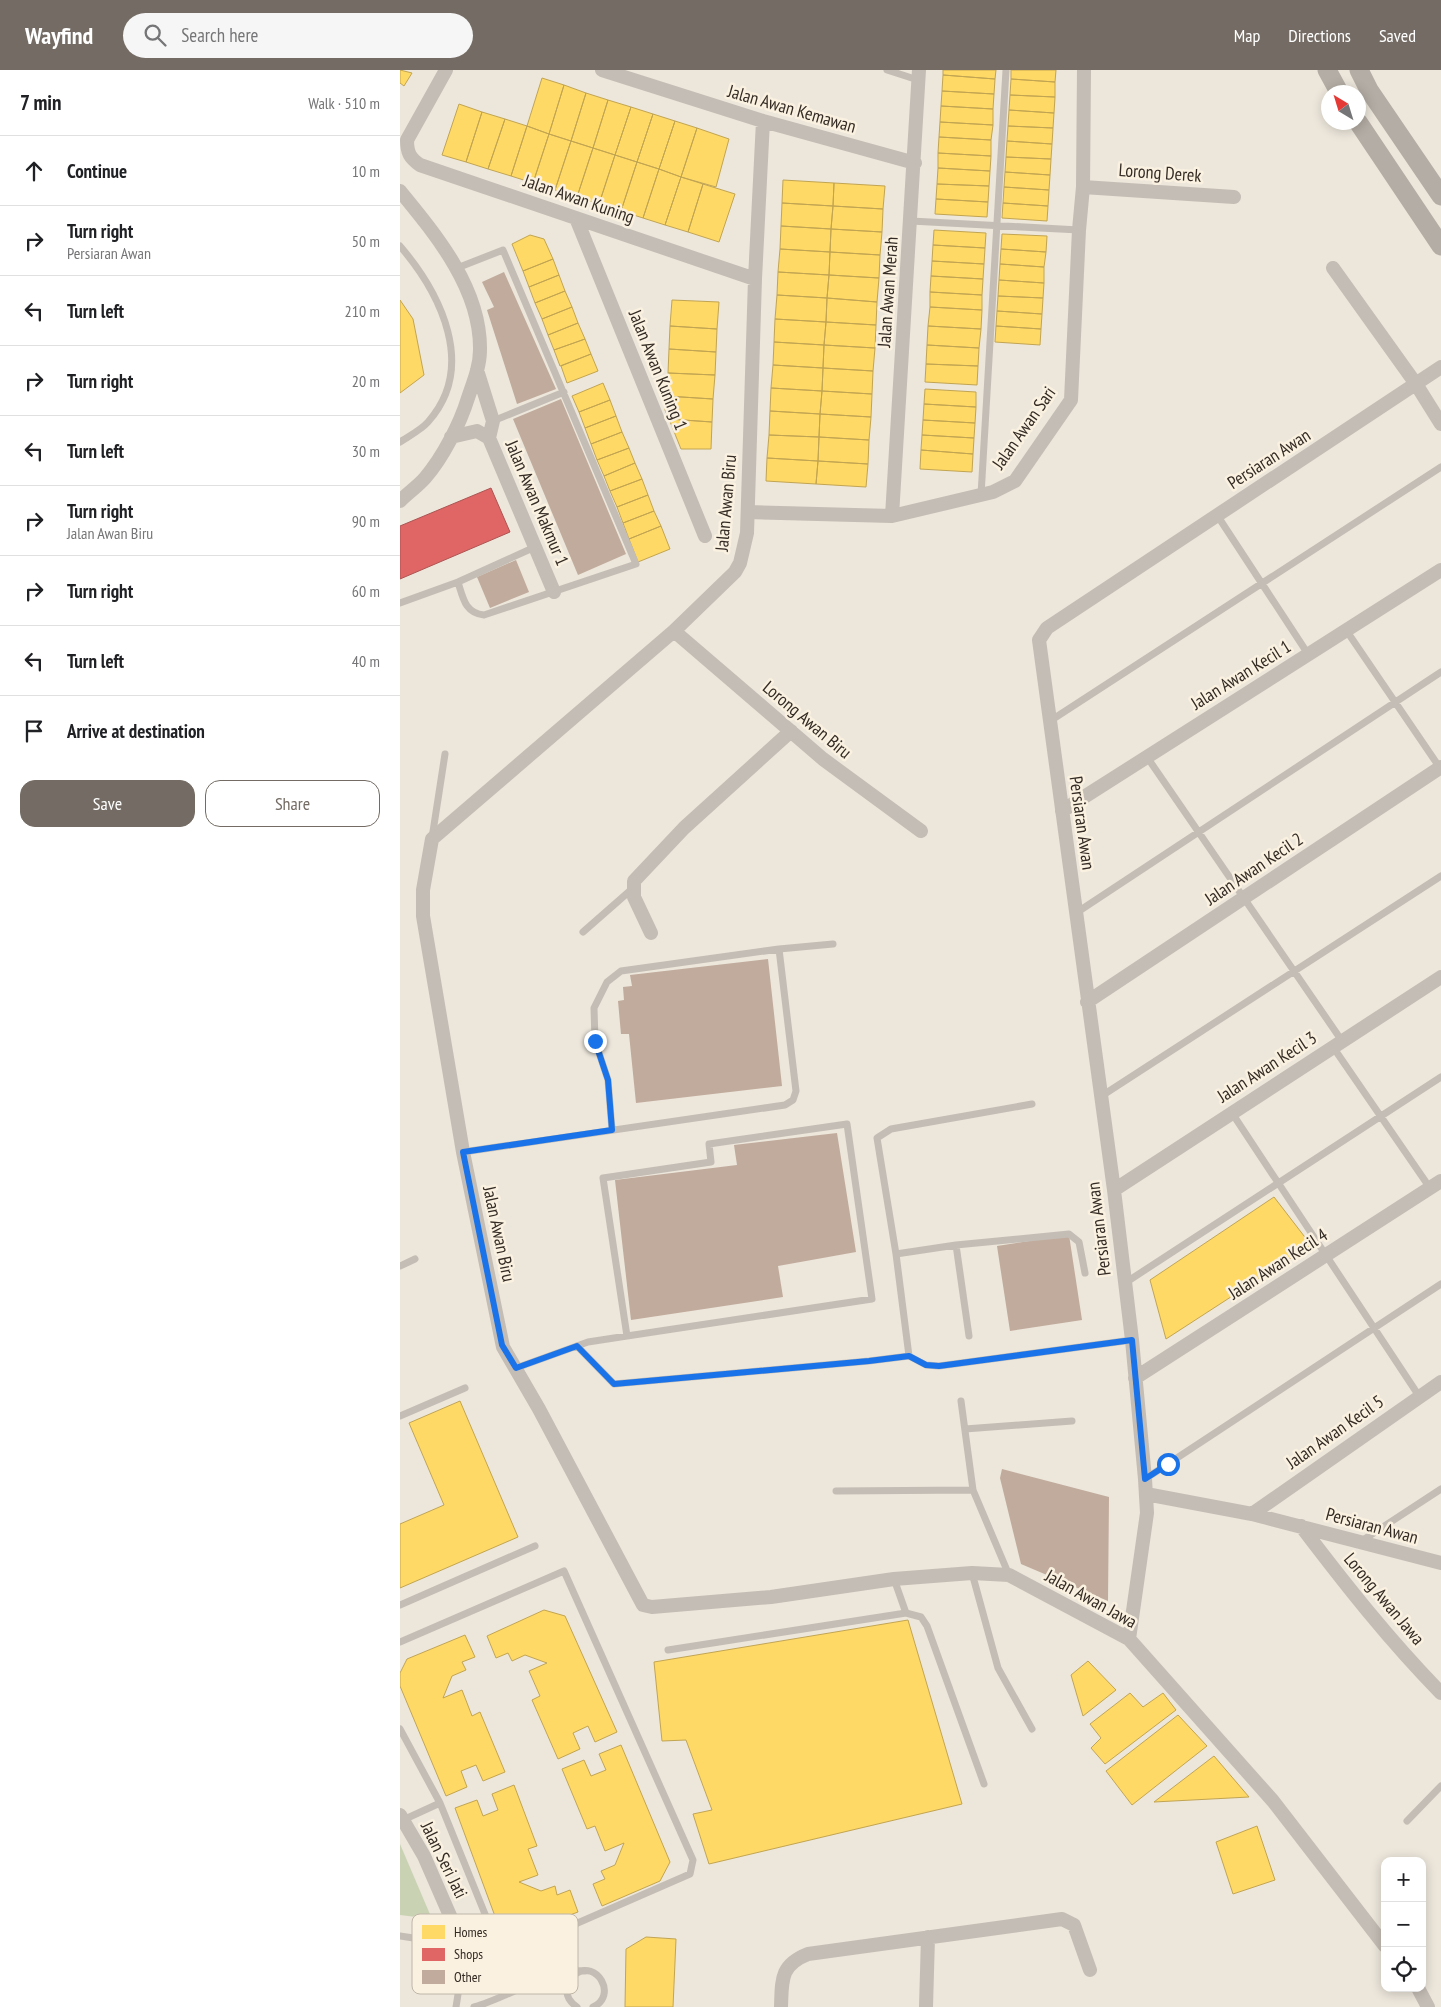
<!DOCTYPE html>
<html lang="en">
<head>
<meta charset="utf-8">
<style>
  :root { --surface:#fff; --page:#f6f6f6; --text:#202124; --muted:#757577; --line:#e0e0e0; --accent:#746c64 }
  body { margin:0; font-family:"PT Sans Narrow",sans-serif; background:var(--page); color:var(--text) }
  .controls { position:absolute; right:15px; bottom:15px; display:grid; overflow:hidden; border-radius:10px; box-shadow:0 2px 12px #0003 }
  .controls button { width:45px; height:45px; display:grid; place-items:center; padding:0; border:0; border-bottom:1px solid var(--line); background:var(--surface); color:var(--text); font:25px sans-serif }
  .compass { position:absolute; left:921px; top:15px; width:45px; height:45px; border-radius:50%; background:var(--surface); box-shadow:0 2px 12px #0003; rotate:322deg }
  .stop { position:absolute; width:15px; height:15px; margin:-11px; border:4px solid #1a73e8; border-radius:50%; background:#fff }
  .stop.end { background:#1a73e8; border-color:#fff; box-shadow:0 1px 5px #0008 }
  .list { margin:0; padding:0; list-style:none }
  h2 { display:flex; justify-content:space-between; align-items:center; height:65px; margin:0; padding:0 20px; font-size:21px }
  h2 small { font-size:16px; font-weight:400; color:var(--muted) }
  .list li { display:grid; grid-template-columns:32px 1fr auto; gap:15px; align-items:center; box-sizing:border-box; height:70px; padding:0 20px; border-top:1px solid var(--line) }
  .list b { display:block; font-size:19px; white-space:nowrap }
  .list p { margin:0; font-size:16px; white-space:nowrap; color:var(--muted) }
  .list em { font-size:16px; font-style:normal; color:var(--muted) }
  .actions { display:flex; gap:10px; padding:15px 20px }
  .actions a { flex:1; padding:11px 0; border:1px solid var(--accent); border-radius:15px; text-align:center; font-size:18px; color:var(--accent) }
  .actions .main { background:var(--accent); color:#fff }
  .icon { flex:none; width:28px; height:28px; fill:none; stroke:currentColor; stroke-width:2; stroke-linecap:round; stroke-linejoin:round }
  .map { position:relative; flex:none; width:1041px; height:1937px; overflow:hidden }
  header { display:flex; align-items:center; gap:30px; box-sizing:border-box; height:70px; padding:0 25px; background:var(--accent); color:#fff }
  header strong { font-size:24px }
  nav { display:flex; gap:28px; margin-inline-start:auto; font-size:18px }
  .search { width:350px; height:45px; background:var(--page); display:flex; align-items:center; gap:12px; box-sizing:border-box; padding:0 18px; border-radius:28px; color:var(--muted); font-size:19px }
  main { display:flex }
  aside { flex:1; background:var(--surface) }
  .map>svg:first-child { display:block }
  .green { fill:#cad2b4 }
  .homes { fill:#ffd966; stroke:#c2a552 }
  .shops { fill:#e06666; stroke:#ac5452 }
  .building { fill:#c1ab9c }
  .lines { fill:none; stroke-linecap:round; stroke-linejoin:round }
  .service { stroke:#c4bdb5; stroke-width:7 }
  .minor { stroke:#c4bdb5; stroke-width:14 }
  .secondary { stroke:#b4ada5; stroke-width:19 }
  .route { stroke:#1a73e8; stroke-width:6 }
  .labels { text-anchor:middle; stroke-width:5; stroke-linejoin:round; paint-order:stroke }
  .street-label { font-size:18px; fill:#342b24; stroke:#faf1e1 }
  .key { fill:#faf1e1; stroke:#bfb6a8; stroke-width:1 }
  .key-label { font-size:14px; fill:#342b24 }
</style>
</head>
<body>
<header>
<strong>Wayfind</strong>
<div class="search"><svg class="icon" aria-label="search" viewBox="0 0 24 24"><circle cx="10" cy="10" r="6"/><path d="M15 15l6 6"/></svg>Search here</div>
<nav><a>Map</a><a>Directions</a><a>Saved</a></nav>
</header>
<main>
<aside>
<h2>7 min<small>Walk · 510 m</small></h2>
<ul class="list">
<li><svg class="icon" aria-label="ahead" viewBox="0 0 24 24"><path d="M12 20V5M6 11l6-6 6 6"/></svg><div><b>Continue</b></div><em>10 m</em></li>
<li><svg class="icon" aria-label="right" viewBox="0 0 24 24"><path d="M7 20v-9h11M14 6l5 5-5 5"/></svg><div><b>Turn right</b><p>Persiaran Awan</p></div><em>50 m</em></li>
<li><svg class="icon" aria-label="left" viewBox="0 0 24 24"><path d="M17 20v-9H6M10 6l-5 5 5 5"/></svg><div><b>Turn left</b></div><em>210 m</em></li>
<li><svg class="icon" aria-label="right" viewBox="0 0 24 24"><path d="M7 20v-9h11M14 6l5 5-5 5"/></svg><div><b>Turn right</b></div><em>20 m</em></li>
<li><svg class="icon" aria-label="left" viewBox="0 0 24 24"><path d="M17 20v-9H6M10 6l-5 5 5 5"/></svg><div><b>Turn left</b></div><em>30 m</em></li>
<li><svg class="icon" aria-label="right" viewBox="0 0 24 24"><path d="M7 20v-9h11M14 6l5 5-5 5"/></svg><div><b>Turn right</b><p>Jalan Awan Biru</p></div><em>90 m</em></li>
<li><svg class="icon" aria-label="right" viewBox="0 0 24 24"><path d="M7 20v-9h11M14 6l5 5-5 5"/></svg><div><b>Turn right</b></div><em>60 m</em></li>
<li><svg class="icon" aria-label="left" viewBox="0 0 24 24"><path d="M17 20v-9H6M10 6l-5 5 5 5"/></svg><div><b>Turn left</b></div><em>40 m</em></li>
<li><svg class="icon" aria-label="arrive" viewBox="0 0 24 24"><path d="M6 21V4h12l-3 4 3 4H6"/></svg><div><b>Arrive at destination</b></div></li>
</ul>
<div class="actions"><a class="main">Save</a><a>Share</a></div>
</aside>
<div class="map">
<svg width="1041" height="1937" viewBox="0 0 1041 1937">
  <rect width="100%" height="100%" fill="#ece6db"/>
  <path class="green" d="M0,1774l32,75 -32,-4z"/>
  <path class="homes" d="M0,0l12,3 -8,13 -4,-3z
    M543,0h53l-1,9 -52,-4z
    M611,0h45l-1,12 -44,-3z
    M543,5l52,4 -1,15 -52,-3z
    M142,8l22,7 -15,49 -22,-8z
    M611,9l44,3v15l-45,-2z
    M164,15l22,8 -15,48 -22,-7z
    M542,21l52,3 -1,15 -52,-3z
    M186,23l22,7 -15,48 -22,-7z
    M610,25l45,2 -1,16 -45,-3z
    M208,30l23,7 -16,48 -22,-7z
    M59,34l23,8 -16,50 -24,-7z
    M541,36l52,3v16l-53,-3z
    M231,37l22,7 -16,48 -22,-7z
    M609,40l45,3 -1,15 -45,-2z
    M82,42l23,7 -17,50 -22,-7z
    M253,44l22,7 -16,48 -22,-7z
    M105,49l22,7 -16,50 -23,-7z
    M275,51l22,7 -16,49 -22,-8z
    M540,52l53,3 -2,15 -52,-3z
    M127,56l22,8 -16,49 -22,-7z
    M608,56l45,2 -1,16 -45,-3z
    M297,58l32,11 -13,48 -35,-10z
    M149,64l22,7 -16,49 -22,-7z
    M539,67l52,3v16l-53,-3z
    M171,71l22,7 -16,49 -22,-7z
    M607,71l45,3 -1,15 -45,-2z
    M193,78l22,7 -16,49 -22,-7z
    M538,83l53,3 -1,15 -52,-3z
    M215,85l22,7 -16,49 -22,-7z
    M606,87l45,2 -1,16 -45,-3z
    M237,92l22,7 -16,49 -22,-7z
    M538,98l52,3 -1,15 -52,-2z
    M259,99l22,8 -16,48 -22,-7z
    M605,102l45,3 -1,15 -45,-3z
    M281,107l22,7 -15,48 -23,-7z
    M383,110l51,3 -1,23 -51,-3z
    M434,113l51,3 -2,23 -50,-3z
    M303,114l32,10 -16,48 -31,-10z
    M537,114l52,2 -1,16 -52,-3z
    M604,117l45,3 -1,16 -45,-3z
    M536,129l52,3 -1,15 -52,-3z
    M382,133l51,3 -2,23 -50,-3z
    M603,133l45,3 -1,15 -45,-3z
    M433,136l50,3 -1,23 -51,-3z
    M381,156l50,3 -1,23 -50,-3z
    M431,159l51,3 -2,23 -50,-3z
    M534,160l52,3 -1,15 -52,-3z
    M602,164l45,2 -1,16 -45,-3z
    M130,165l14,4 9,20 -30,12 -11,-27z
    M533,175l52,3 -1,16 -52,-3z
    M380,179l50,3 -1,23 -51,-3z
    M601,179l45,3 -2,15 -44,-3z
    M430,182l50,3 -1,23 -50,-3z
    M153,189l6,16 -30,12 -6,-16z
    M532,191l52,3 -1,15 -52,-3z
    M600,194l44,3v16l-45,-3z
    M378,202l51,3 -2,23 -50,-3z
    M159,205l6,16 -30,12 -6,-16z
    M429,205l50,3 -2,24 -50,-4z
    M531,206l52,3 -1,16 -52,-3z
    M599,210l45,3 -1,15 -45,-2z
    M165,221l7,16 -30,12 -7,-16z
    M530,222l52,3v15l-52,-3z
    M377,225l50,3 -1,24 -51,-3z
    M598,226l45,2 -1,16 -45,-3z
    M427,228l50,4 -1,23 -50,-3z
    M0,230l13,19 11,56 -24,18z
    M272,230l47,2 -2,27 -47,-3z
    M172,237l6,16 -30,12 -6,-16z
    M530,237l52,3 -1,19 -53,-3z
    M597,241l45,3 -1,15 -45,-3z
    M375,249l51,3 -2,23 -50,-3z
    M426,252l50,3 -1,23 -51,-3z
    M178,253l7,16 -31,11 -6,-15z
    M270,256l47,3 -1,23 -47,-3z
    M528,256l53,3 -2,19 -52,-3z
    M596,256l45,3 -1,16 -45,-3z
    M185,269l6,15 -31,12 -6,-16z
    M374,272l50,3 -1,23 -50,-3z
    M424,275l51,3 -2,23 -50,-3z
    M527,275l52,3 -1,18 -52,-2z
    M269,279l47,3 -1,23 -47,-2z
    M191,284l7,17 -31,12 -6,-17z
    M526,294l52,2 -1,19 -52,-3z
    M373,295l50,3 -1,23 -51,-3z
    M423,298l50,3 -1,23 -50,-3z
    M268,303l47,2 -2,24 -47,-3z
    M203,313l7,17 -31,12 -7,-16z
    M371,318l51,3 -2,23 -50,-3z
    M525,319l51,3v15l-52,-3z
    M422,321l50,3 -1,23 -51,-3z
    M266,326l47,3 -1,23 -43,-3 -4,-9z
    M210,330l6,16 -31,12 -6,-16z
    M524,334l52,3 -1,16 -52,-3z
    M370,341l50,3 -1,23 -50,-2z
    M420,344l51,3 -2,23 -50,-3z
    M216,346l6,16 -31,12 -6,-16z
    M269,349l43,3 -1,27h-30z
    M523,350l52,3 -1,15 -52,-3z
    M222,362l7,16 -32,12 -6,-16z
    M369,365l50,2 -1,24 -51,-3z
    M522,365l52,3 -1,16 -52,-4z
    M419,367l50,3 -1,24 -50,-3z
    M229,378l6,15 -31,13 -7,-16z
    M521,380l52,4 -1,18 -52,-3z
    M367,388l51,3 -2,23 -50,-3z
    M418,391l50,3 -2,23 -50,-3z
    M235,393l7,16 -32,12 -6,-15z
    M242,409l6,16 -31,12 -7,-16z
    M248,425l6,16 -31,12 -6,-16z
    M254,441l7,15 -32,13 -6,-16z
    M261,456l9,23 -32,13 -9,-23z
    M874,1127l37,48 -145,94 -16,-59z
    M60,1331l58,136 -118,51v-64l44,-19 -35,-82z
    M144,1540l21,6 52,116 -22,10 -7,-16 -15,7 7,16 -22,10 -26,-59 8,-4 -11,-25 18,-8 -22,-8 -13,6 -4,-8 -12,5 -9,-22z
    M508,1550l54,184 -253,60 -16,-50 19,-4 -26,-70 -24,1 -8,-79z
    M65,1565l10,22 -13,5 4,8 -14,6 -9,22 19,-8 10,26 8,-4 25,60 -22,9 -7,-16 -15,6 6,16 -21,9 -46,-110v-13l7,-14z
    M688,1591l28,29 -33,26 -12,-41z
    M730,1623l13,14 20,-14 13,17 -71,54 -14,-16 10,-10 -11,-14z
    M778,1645l29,31 -75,59 -26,-34z
    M221,1675l49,117 -10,19 -58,25 -9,-22 12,-5 -4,-8 14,-6 9,-22 -19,8 -10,-25 -8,3 -25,-60 22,-9 7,16 15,-6 -7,-16z
    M814,1686l35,41 -95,5z
    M114,1715l23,61 -9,3 10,26 -19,7 22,9 14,-5 2,9 13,-5 8,22 -59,22 -20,-7 -44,-119 22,-8 6,16 15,-6 -6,-16z
    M857,1756l18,54 -42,14 -17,-52z
    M246,1867l30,2 -3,68h-48l1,-58z"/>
  <path class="shops" d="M91,418l19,44 -110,47v-53z"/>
  <path class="building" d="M104,202l52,117 -39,15 -30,-94 7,-3 -12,-25z
    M161,329l65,155 -48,21 -65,-156z
    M116,490l13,32 -39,16 -13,-31z
    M368,889l14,127 -146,17 -7,-69h-8l-3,-33 6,-1 -1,-13 9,-1 -2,-11z
    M437,1063l19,119 -78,14 5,31 -152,23 -16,-140 122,-15 -3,-20z
    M669,1165l13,85 -72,11 -13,-85z
    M602,1399l107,28 -1,104 -87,-37 -21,-86z"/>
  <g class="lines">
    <path class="service" d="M487,0l31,10
      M511,151l168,9
      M0,176c41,48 77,121 28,176 -7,8 -19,14 -28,20
      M57,198l46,-18 133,314 -152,51c-19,-2 -21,-17 -26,-33
      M93,351l71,-29
      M581,425l25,-425
      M817,445l91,139
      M0,533l58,-21 77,-35
      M946,560l94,138
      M650,651l391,-254
      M747,687l195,284
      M32,768l13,-84
      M676,843l365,-241
      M183,862l49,-43
      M379,879l54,-5
      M933,977l97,141
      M700,1027l341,-221
      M832,1043l187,283
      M63,1082l322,-47 8,-5 3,-9 -17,-142 -158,22 -14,11 -13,26 1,33 13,39 4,50
      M556,1175l13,91
      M496,1184l-19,-116 14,-9 141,-25
      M0,1196l15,-7
      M725,1213l316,-206
      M177,1276l37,38 255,-23 40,-5 17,9 13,1 193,-26
      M509,1286l-13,-102 60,-9 113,-11 10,8 6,31
      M116,1298l72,-26 39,-6 245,-37 -25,-175 -138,20 2,18 -108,16 24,158
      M561,1331l12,89 36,85
      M0,1346l65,-28
      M565,1359l107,-8
      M745,1409l296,-195
      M436,1421l137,-1
      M960,1472l81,-53
      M572,1503l26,95 34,61
      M494,1509l12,34 15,4 6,9 57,158
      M0,1535l135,-59
      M0,1572l164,-71 129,289 -3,14 -188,82 -62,-153 -40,-74
      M268,1580l238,-37
      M3,1750l37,-17
      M1007,1751l34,-35
      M0,1866l20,3
      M56,1937l9,-57
      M74,1937c33,-9 78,-39 111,-36
      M177,1937c-7,-5 -11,-10 -10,-20 1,-5 4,-9 8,-13 22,-15 43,22 18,33"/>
    <path class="minor" d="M46,0l-39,70c0,13 3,18 13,25l335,114
      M202,0l161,51 152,42
      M363,51l-8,158 -8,254 -7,30 -5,9 -61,59 -242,208 -9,51v26l40,236 40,195 36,62 104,196 9,2 119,-10 123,-18 78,-6 37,2 120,64 144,162 112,145
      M683,117l151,10
      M0,121c37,45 81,98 80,159 0,17 -7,33 -12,48 -8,26 -25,59 -43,80 -7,8 -17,15 -25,23
      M176,148l129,318
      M933,198l83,116 25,40
      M77,300l16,51 -4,17 65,154
      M51,367l26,-6 12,7
      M348,442l144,4 101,-24 22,-11 56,-81 8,-170 4,-43 1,-117
      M492,446l27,-446
      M274,561l149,128 98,72
      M662,741l379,-241
      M251,863l-17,-36v-16l50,-53 107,-97
      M687,932l354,-235
      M714,1120l327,-213
      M735,1308l306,-197
      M746,1424l106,20 189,49
      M852,1444l189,-132
      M901,1456c44,58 89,115 140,167
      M729,1569l18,-126 -2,-34 -13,-139 -18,-150 -75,-550 8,-12 394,-261
      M0,1745l24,41 41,94
      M1018,1918l10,19
      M381,1937c1,-27 -1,-42 27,-53l254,-35 12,6 16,45
      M526,1937l2,-70"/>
    <path class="secondary" d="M927,0l12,22
      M959,0l10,20 72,106
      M958,52l83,124"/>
  </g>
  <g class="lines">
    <path class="route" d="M195,971l13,39 4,50 -149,22 39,193 14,23 61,-22 37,38 255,-23 40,-5 17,9 13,1 193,-26 13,139 23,-15"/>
  </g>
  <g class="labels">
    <g class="street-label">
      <text transform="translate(392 39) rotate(16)" y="6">Jalan Awan Kemawan</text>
      <text transform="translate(760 103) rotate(4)" y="6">Lorong Derek</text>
      <text transform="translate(179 129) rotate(19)" y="6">Jalan Awan Kuning</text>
      <text transform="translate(488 222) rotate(-86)" y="6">Jalan Awan Merah</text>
      <text transform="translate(258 300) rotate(68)" y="6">Jalan Awan Kuning 1</text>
      <text transform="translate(624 358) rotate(-55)" y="6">Jalan Awan Sari</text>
      <text transform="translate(869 389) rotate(-33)" y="6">Persiaran Awan</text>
      <text transform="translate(137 433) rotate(67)" y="6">Jalan Awan Makmur 1</text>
      <text transform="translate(326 433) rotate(-85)" y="6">Jalan Awan Biru</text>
      <text transform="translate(841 605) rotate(-32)" y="6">Jalan Awan Kecil 1</text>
      <text transform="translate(407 650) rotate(40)" y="6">Lorong Awan Biru</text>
      <text transform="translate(682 753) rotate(82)" y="6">Persiaran Awan</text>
      <text transform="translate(854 799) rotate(-34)" y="6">Jalan Awan Kecil 2</text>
      <text transform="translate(867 997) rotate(-33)" y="6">Jalan Awan Kecil 3</text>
      <text transform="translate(699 1159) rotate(-97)" y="6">Persiaran Awan</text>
      <text transform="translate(99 1164) rotate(78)" y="6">Jalan Awan Biru</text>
      <text transform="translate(878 1194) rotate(-33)" y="6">Jalan Awan Kecil 4</text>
      <text transform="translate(935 1362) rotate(-35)" y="6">Jalan Awan Kecil 5</text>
      <text transform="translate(972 1456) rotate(15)" y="6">Persiaran Awan</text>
      <text transform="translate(691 1529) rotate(29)" y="6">Jalan Awan Jawa</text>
      <text transform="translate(984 1529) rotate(50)" y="6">Lorong Awan Jawa</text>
      <text transform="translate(44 1790) rotate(64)" y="6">Jalan Seri Jati</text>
    </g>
  </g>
  <rect x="12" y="1844" width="166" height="80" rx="8" class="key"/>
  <rect x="22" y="1855" width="23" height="14" fill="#ffd966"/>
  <rect x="22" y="1878" width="23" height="13" fill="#e06666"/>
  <rect x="22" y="1900" width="23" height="14" fill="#c1ab9c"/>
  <g class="key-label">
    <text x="54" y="1867">Homes</text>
    <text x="54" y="1889">Shops</text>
    <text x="54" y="1912">Other</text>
  </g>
</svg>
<div class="controls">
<button>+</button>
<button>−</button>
<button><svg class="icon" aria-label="locate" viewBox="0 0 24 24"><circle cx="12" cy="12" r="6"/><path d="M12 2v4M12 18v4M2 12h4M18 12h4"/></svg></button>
</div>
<svg class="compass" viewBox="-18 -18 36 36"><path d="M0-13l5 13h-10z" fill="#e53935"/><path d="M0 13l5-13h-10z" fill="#757577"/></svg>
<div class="stop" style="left:768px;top:1394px"></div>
<div class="stop end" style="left:195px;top:971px"></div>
</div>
</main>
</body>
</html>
